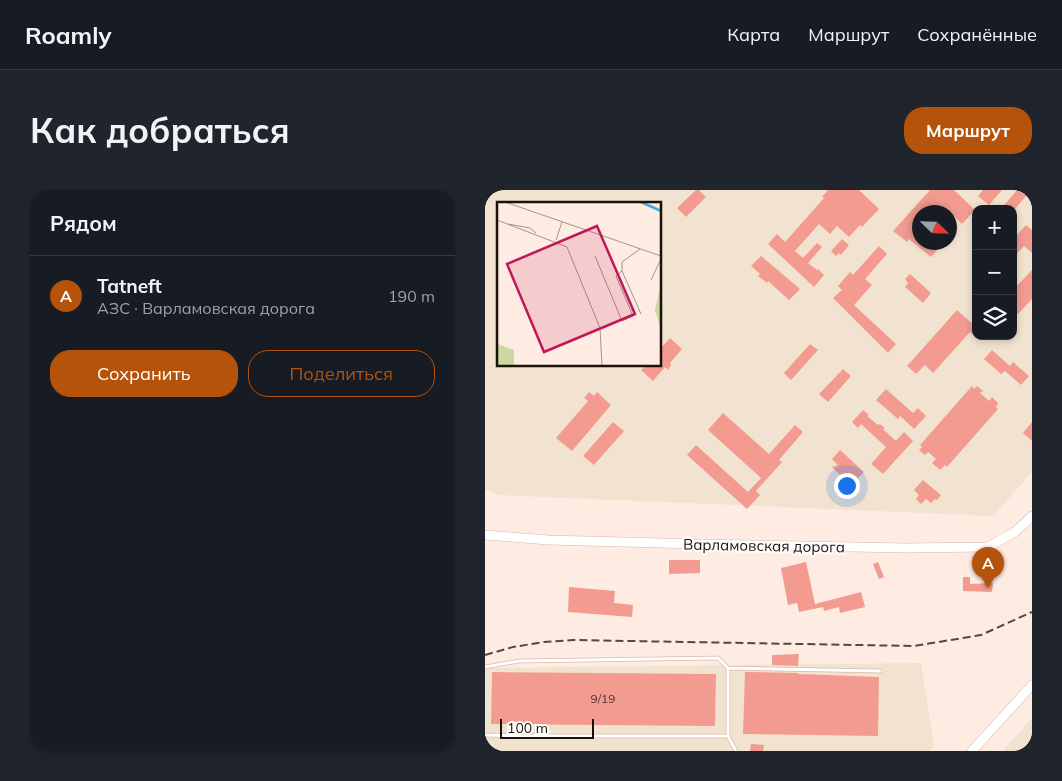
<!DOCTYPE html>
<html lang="ru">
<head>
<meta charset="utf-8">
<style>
  :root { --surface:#171b24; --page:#20242c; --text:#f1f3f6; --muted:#9ea1a6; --line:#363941; --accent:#b45309 }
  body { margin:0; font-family:Mulish,sans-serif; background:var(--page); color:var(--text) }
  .controls { position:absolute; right:15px; top:15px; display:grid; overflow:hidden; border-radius:10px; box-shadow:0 2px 8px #0003 }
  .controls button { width:45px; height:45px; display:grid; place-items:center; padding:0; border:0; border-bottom:1px solid var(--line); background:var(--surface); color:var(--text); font:25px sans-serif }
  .compass { position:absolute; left:427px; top:15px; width:45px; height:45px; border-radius:50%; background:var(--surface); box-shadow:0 2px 8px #0003; rotate:113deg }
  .scale { position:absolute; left:15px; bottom:12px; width:94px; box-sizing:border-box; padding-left:5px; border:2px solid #1b110b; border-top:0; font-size:14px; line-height:18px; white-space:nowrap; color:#1b110b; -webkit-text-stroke:4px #fdfdfd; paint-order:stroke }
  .you { position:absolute; left:361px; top:295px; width:18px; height:18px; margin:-12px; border:4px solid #fff; border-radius:50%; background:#1a73e8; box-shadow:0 0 0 8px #1a73e833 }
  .badge { display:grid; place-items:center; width:32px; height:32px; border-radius:50%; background:var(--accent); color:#fff; font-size:16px; font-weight:700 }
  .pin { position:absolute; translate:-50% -41px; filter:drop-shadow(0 1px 2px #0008) }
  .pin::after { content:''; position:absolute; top:26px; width:18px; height:15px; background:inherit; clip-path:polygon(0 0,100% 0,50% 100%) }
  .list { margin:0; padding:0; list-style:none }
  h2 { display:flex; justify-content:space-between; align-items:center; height:65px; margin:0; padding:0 20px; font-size:21px }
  h2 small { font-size:16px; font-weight:400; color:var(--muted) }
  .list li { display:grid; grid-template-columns:32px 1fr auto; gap:15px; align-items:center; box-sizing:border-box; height:80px; padding:0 20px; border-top:1px solid var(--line) }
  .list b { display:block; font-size:19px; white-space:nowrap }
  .list p { margin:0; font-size:16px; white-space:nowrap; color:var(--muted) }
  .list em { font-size:16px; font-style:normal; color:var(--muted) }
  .actions { display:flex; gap:10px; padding:15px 20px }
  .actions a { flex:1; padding:11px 0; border:1px solid var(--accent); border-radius:20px; text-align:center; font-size:18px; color:var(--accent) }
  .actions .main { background:var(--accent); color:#fff }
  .icon { flex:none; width:28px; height:28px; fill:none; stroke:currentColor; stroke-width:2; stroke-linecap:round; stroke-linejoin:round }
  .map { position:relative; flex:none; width:547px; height:561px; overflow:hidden; border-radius:20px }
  header { display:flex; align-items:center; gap:30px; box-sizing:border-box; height:70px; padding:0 25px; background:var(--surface); border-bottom:1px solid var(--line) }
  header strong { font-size:24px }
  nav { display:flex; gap:28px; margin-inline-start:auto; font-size:18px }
  .intro { display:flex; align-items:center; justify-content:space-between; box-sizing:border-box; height:120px; padding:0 30px }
  h1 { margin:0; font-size:35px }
  .button { padding:12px 22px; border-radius:20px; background:var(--accent); color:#fff; font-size:18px; font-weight:700 }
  main { display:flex; gap:30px; padding:0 30px }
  aside { flex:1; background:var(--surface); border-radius:20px; box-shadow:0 2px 8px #0003 }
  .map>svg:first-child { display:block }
  .industrial { fill:#f2e3d0; fill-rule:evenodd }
  .building { fill:#f39b90 }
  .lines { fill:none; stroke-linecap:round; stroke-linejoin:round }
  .lane-casing { stroke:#d7b9aa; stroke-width:4.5 }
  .secondary-casing { stroke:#d7b9aa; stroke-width:10 }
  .lane { stroke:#fff; stroke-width:3 }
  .secondary { stroke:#fff; stroke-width:9 }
  .rail { stroke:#544841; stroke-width:2; stroke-dasharray:8 4; stroke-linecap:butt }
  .labels { text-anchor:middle; stroke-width:4.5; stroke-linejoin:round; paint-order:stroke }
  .number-label { font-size:12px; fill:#51342c }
  .street-label { font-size:15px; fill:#1b110b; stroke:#fdfdfd }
  .inset-river { fill:none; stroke:#46acd2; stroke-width:2.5 }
  .inset-road { fill:none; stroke:#a3948c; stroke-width:1 }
  .view { fill:#c2185b; fill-opacity:0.15; stroke:#c2185b; stroke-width:2.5 }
  .inset-edge { fill:none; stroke:#1b110b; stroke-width:2.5 }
</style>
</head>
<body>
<header>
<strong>Roamly</strong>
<nav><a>Карта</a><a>Маршрут</a><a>Сохранённые</a></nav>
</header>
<div class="intro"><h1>Как добраться</h1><a class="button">Маршрут</a></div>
<main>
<aside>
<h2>Рядом<small></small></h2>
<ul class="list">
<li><span class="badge">A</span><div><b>Tatneft</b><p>АЗС · Варламовская дорога</p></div><em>190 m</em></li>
</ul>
<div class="actions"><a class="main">Сохранить</a><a>Поделиться</a></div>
</aside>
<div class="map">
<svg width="547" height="561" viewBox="0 0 547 561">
  <rect width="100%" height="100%" fill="#feebe2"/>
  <path class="industrial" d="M0,0h547v282l-39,44 -494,-21 -14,-6zM14,14h161v161h-161zM491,19h37v127h-37zM434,22h30v30h-30z
    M436,473l13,83 -4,5h-445v-83z
    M547,528v33h-29z"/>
  <path class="building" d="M211,0h3l7,7 -20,20 -9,-9z
    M343,0h31l20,19 -17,18 -2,-2 -11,12 -12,-11 -7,8 -11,-10 -24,27 8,7 14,-15 5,4 -14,16 9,7 1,-1 6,6 -10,12 -46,-43 9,-10 8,8 39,-44 -2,-1z
    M445,0h24l21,20 -13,14 -8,-8 -5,5v-9h-30v30h25l-13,15 -22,-18 -2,3 -14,-11z
    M498,0h19l-13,15 -11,-9z
    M532,0h14l-16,19h-14z
    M541,35l6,5v23l-8,-7 -11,12v-19z
    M357,49l7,6 -8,10 -2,-2 -3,3 -5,-5z
    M394,56l8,8 -22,25 7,6 -18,20 42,39 -8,9 -55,-55 9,-8 -4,-4 12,-14 3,3z
    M276,66l39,33 -11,11 -21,-19 -1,2 -9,-7 2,-2 -9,-8z
    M547,80v29l-14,15 -5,-5v-19z
    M425,84l21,19 -8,10 -18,-16 3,-4 -3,-4z
    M472,120l19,17v3l-4,4 -2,-2 -37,41 -8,-8 -9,9 -9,-8z
    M185,148l12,11 -12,14 1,2 -3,5 -3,-3 -12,14 -12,-11 5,-5h14v-16z
    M325,154l8,6 -27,30 -7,-7z
    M507,160l18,16 3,-4 16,14 -8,9 -16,-14 -4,3 -17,-15z
    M358,179l8,7 -23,26 -9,-8z
    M487,196l2,3 3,-3 6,5 -3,2 9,8 3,-4 6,6 -2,4 2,2 -51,58 -2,-2 -5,5 -8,-7 4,-4 -8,-7 -3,3 -6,-5 3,-3 -2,-2z
    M401,199l27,24 5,-5 8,8 -12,13 -14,-13 -2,3 -22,-19z
    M104,202l5,4 3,-4 14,13 -39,46 -16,-13 32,-37 -4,-3z
    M378,220l6,5 -2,1 11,9 2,-1 5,4 -2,1 13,12 8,-9 9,9 -30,33 -12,-10 15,-17 -25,-23 -3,4 -6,-6z
    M238,223l46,41 26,-29 8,7 -24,28 3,2 -26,29 4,4 -13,14 -60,-54 9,-10 52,47 13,-14 -53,-48z
    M128,232l11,9 -30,34 -11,-9z
    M547,232v19l-9,-8z
    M355,260l24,22 -13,13 -19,-18 6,-2 -6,-6z
    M438,290l18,15 -4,5 -2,-1 -4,4 -5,-4 -5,5 -5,-5 3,-4 -5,-5z
    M184,370h31v13l-31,1z
    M321,372l9,42 46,-12 4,15 -25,6 -1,-6 -15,4 -1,-4 -24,5 -2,-9 -9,2 -7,-37z
    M393,372l6,15 -5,2 -6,-15z
    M478,387h7v7l23,-1 -1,9 -29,-1z
    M84,397l46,4 -1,12 19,2 -1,12 -64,-5z
    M314,464l-1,12 -26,-1v-10z
    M7,482l224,2 -1,52 -224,-2z
    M260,482l53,1v1l81,3 -1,59 -135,-2z
    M266,554l13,1 -1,6h-13z"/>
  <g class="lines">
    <defs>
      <path id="lane" d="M0,477l34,-6 199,-3 10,10 152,3
        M0,545l40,1h203l8,15
        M243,546v-68"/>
      <path id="secondary" d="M0,345l63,5 151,4 206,4 83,-1 27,-15 17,-16
        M487,561l60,-66"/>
    </defs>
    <use href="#lane" class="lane-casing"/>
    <use href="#secondary" class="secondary-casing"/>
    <use href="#lane" class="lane"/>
    <use href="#secondary" class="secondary"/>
    <path class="rail" d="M0,465l28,-8 31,-5 29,-2 341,6 67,-11 51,-23"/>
  </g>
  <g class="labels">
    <g class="number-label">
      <text x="118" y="513">9/19</text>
    </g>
    <g class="street-label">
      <text transform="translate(279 356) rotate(1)" y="5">Варламовская дорога</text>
    </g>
  </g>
  <g transform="translate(12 12)">
    <rect width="164" height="164" fill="#feebe2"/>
    <path d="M164,82v45l-6,-19zM0,142l17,6v16h-17z" fill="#cbd99e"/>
    <path class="inset-river" d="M144,0l20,9"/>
    <path class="inset-road" d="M0,0v19M8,0l156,54M0,18l70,27 33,81 2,38M11,22l22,4 6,5M59,38l6,-18M98,54l27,65 11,-5 -17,-40 6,-5v-9l18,-13M125,69l19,43M154,78l10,-21"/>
    <path class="view" d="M100,24l38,88 -91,38 -37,-88z"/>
    <rect width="164" height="164" class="inset-edge"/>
  </g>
</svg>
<div class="controls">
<button>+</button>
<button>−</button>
<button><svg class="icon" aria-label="layers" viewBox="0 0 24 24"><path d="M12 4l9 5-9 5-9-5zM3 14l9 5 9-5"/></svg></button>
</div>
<svg class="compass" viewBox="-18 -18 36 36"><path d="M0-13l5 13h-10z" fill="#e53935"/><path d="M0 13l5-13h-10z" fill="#9ea1a6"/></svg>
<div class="scale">100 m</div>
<div class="you"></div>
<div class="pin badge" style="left:503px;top:398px">A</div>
</div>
</main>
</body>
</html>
